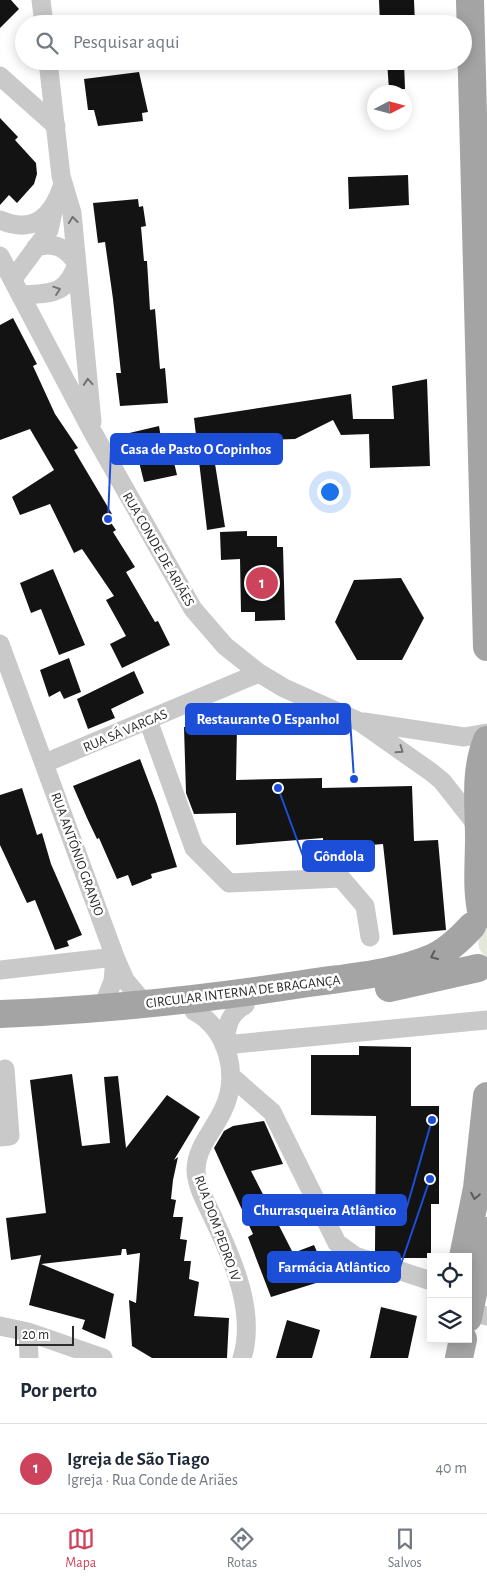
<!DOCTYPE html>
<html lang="pt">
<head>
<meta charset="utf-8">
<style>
  :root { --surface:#fff; --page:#f6f6f7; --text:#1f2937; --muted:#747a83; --line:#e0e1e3; --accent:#ce435c }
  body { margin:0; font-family:"Alegreya Sans",sans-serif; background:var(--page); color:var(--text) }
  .controls { position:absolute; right:15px; bottom:15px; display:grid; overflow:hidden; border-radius:0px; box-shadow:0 2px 12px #0003 }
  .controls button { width:45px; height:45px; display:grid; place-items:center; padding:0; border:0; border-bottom:1px solid var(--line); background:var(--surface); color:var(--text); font:25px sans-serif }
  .compass { position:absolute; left:367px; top:85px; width:45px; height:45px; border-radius:50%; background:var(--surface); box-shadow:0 2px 12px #0003; rotate:84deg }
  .scale { position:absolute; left:15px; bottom:12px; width:59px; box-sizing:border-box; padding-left:5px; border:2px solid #2c2c2c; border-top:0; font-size:14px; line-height:18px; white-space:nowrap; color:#2c2c2c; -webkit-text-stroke:4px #fff; paint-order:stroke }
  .you { position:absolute; left:329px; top:491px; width:18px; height:18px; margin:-12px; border:4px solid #fff; border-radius:50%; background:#1a73e8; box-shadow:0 0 0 8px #1a73e833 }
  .badge { display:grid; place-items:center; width:32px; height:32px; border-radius:50%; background:var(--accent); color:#fff; font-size:16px; font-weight:700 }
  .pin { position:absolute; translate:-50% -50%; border:2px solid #fff; box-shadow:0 1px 5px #0006 }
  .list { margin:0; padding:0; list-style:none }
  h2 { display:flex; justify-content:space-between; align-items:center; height:65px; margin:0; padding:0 20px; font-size:21px }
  h2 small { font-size:16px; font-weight:400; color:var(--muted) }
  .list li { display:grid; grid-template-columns:32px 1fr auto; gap:15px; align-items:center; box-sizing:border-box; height:90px; padding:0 20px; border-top:1px solid var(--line) }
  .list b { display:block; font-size:19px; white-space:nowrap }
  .list p { margin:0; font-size:16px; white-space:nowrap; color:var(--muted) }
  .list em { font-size:16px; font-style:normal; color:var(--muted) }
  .icon { flex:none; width:28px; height:28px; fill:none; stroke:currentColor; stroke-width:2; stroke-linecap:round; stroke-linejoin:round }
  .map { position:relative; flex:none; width:487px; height:1358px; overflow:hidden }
  .search { position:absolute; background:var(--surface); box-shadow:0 2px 12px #0003; left:15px; right:15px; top:15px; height:55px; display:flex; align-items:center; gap:12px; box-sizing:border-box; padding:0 18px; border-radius:28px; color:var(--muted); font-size:19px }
  .sheet { height:155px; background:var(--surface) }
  nav { display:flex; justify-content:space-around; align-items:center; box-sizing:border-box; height:70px; border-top:1px solid var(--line); background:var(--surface); font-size:14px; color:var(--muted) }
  nav a { display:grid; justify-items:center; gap:2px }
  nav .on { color:var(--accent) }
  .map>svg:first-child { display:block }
  .green { fill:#e3e8db }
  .building { fill:#131313 }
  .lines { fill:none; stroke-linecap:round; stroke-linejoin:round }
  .street { stroke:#c9c9c9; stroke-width:19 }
  .primary { stroke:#a4a4a4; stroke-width:28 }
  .oneway { stroke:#737373 }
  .oneway2 { stroke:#5c5c5c }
  .labels { text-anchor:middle; stroke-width:5; stroke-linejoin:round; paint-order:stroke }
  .street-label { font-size:14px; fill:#2c2c2c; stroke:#fff }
  .leader { fill:none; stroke:#1d4ed8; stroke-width:2 }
  .callout-dot { fill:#1d4ed8; stroke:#fff; stroke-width:2 }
  .callout { fill:#1d4ed8; stroke:#1d4ed8; stroke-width:2 }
  .callout-label { font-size:15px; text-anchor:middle; font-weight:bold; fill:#fff }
</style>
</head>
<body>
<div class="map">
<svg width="487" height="1358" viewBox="0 0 487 1358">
  <rect width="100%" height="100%" fill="#fff"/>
  <path class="green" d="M487,927v31c-12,-9 -11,-22 0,-31z"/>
  <path class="building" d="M0,0h11l8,9 -19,19z
    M379,0h35l1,24h-35z
    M387,61h17l1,28 -16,1z
    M139,72l9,40 -6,1 1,8 -45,5 -4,-16h-6l-4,-31z
    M0,118l18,19 -3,3 21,23 1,11 -3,10 -17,19 -8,-8 -9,10z
    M408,175l1,30 -60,4 -1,-32z
    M138,199l1,8 4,-1 3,20 -5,1 3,34h3l3,49 5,-1 5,60 5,-1 3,35 -48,3 -4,-33h5l-8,-74 -8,-57 -7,1 -5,-40z
    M13,318l24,46 -4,2 22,48 23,34 -4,2 38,64 -5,3 9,13 -3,2 22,35 -9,5 29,50 3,-1 12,24 -48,23 -12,-24 16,-8 -20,-36 8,-4 -32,-47 -8,4 -24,-49 -30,11 -8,-18 42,-27 -24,-41 -30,11v-115z
    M427,379l3,87 -60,2 -1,-34 -28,1 -8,-15 -38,19 -28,1 -54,11 12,76 -18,3 -13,-112 157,-24 2,25h41l-2,-33z
    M159,426l2,12 7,-1 9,38 -33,7 -6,-24h-6l-7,-24z
    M247,531v5h30v11h6l2,73 -30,1v-9h-14l-1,-53 -19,1 -1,-28z
    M53,569l32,76 -26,10 -18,-46 -10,4 -11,-30z
    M401,578l23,40 -22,42h-45l-22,-38 19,-42z
    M69,658l12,34 -17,7 -4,-8 -11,6 -9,-27z
    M134,671l10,22 -33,16 4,9 -27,11 -11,-30z
    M184,727h53l-1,53 86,-2v10l90,-2 2,55 24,-1 8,90 -53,5 -10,-91 -60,5v-11l-87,7v-32l-42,1 -8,-21z
    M140,759l17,45 20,63 -26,7 1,4 -20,8 -4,-11 -11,4 -18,-41 -2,1 -10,-21 -14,-32z
    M22,788l15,47 5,-2 9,31 31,71 -15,6 2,5 -14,4 -20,-50 -8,3 -27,-58v-50z
    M359,1046l52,1v59h28v98h-8v54h-34l-22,-7 1,-135 -65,-1v-60h48z
    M72,1074l10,72 28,-3 -6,-66 14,-1 8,72 41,-53 33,22 -26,43 4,-3 -5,23 -2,19 5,1 -3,17h10l-3,22 7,1 -3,21h7l-2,18 10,3 -5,34 35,2 -2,40h-75l-20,-12 -3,-46 7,3 4,-50 -13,2 -1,-6h-4l-1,6 -80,9 73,30 -9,45 -23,-10 3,-9 -56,-15 12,-50 -30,5 -5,-42 40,-5 -16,-133z
    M264,1121l19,43 -32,7 42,82 21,-8 15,34 -58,18 -23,-60 5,-3 -39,-86 10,-17 9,-5z
    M381,1307l36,9 -9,42h-38z
    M287,1320l33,10 -8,28h-36z"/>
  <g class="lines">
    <path class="street" d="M41,0l3,24
      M48,61l13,115 11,37 20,209
      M0,76l56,50
      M0,220c35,15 53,-5 63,-36
      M0,256l92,175 101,178 32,37 34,27 25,15 76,34 71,50 11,9 30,38 5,11
      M13,279l36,-49 5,-23
      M22,295c30,-2 44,0 55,-31 -10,-16 -22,-23 -41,-17
      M0,644l115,313 -115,13
      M148,720l46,128 35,35 112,-5 24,28 5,31
      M364,722l100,15 23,-4
      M45,763l214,-90
      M115,957l10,23 20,24
      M102,1009l11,-28 2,-23
      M194,1011c34,18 46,65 29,99 -9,20 -26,36 -27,59 0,18 12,37 19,53 19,40 41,92 27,136
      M224,1045l263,-25
      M224,1045c3,-18 4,-31 21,-40
      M232,1077l40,35 65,131 18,13 76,25
      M0,1137l10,-1 -5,-67
      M468,1311l19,5
      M0,1326l28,6 75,26
      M28,1332l1,26"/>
    <path class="primary" d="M470,0l17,647
      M482,915c-6,-25 -3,-51 -3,-76 0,-34 -5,-67 8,-99
      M389,988l89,-20
      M0,1014c103,-4 206,-15 309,-31 41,-6 86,-9 125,-26 15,-7 27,-19 38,-31
      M463,1257l14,-69 10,-92
      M468,1318l18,-87
      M459,1358l4,-19"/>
  </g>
  <defs><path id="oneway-chevron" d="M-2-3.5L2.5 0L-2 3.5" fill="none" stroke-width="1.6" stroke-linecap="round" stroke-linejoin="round" transform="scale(1.25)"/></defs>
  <g class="oneway">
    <use href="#oneway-chevron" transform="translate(73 220) rotate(-96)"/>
    <use href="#oneway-chevron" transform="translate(57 290) rotate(-19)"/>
    <use href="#oneway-chevron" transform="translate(88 382) rotate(-95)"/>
    <use href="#oneway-chevron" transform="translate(400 750) rotate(35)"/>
  </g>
  <g class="oneway2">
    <use href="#oneway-chevron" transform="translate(434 956) rotate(155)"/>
    <use href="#oneway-chevron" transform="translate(475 1196) rotate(101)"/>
  </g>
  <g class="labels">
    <g class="street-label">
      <text transform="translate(159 549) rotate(60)" y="5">RUA CONDE DE ARIÃES</text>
      <text transform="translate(125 730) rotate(-23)" y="5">RUA SÁ VARGAS</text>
      <text transform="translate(78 854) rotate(70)" y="5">RUA ANTÓNIO GRANJO</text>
      <text transform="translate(243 991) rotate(-7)" y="5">CIRCULAR INTERNA DE BRAGANÇA</text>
      <text transform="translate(218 1228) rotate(70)" y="5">RUA DOM PEDRO IV</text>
    </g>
  </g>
  <path class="leader" d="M108 519L111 449M354 779L350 719M278 788L303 856M432 1120L406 1210M430 1179L400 1267"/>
  <g class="callout-dot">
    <circle cx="108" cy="519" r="5"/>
    <circle cx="354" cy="779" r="5"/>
    <circle cx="278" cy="788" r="5"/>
    <circle cx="432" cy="1120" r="5"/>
    <circle cx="430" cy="1179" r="5"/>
  </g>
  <g class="callout">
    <rect x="111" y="434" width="171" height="30" rx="5"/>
    <rect x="186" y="704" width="164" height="30" rx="5"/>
    <rect x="303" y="841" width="71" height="30" rx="5"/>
    <rect x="243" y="1195" width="163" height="30" rx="5"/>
    <rect x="268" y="1252" width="132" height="30" rx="5"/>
  </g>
  <g class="callout-label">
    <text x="196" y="454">Casa de Pasto O Copinhos</text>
    <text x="268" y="724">Restaurante O Espanhol</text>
    <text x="339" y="861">Gôndola</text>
    <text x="325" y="1215">Churrasqueira Atlântico</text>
    <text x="334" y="1272">Farmácia Atlântico</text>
  </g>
</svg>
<div class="controls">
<button><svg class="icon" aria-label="locate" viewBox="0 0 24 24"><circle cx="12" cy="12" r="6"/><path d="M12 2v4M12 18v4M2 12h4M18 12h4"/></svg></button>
<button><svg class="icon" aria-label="layers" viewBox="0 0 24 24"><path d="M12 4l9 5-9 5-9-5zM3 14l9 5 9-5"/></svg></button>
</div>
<svg class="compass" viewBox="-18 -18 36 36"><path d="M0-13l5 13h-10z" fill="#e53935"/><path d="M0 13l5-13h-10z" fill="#747a83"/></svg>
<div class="scale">20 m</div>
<div class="you"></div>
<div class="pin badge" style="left:262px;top:583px">1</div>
<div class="search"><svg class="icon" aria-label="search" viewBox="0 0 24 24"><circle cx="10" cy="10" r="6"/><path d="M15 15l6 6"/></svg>Pesquisar aqui</div>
</div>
<section class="sheet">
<h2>Por perto<small></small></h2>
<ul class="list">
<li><span class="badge">1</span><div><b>Igreja de São Tiago</b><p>Igreja · Rua Conde de Ariães</p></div><em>40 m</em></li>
</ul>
</section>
<nav>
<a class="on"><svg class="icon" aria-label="map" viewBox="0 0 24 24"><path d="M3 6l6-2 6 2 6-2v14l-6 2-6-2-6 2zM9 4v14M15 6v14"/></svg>Mapa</a>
<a><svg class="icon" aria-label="directions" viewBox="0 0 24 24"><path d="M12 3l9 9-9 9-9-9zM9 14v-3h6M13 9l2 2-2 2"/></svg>Rotas</a>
<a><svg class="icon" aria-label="saved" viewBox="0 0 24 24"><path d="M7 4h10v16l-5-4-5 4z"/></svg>Salvos</a>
</nav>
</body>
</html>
